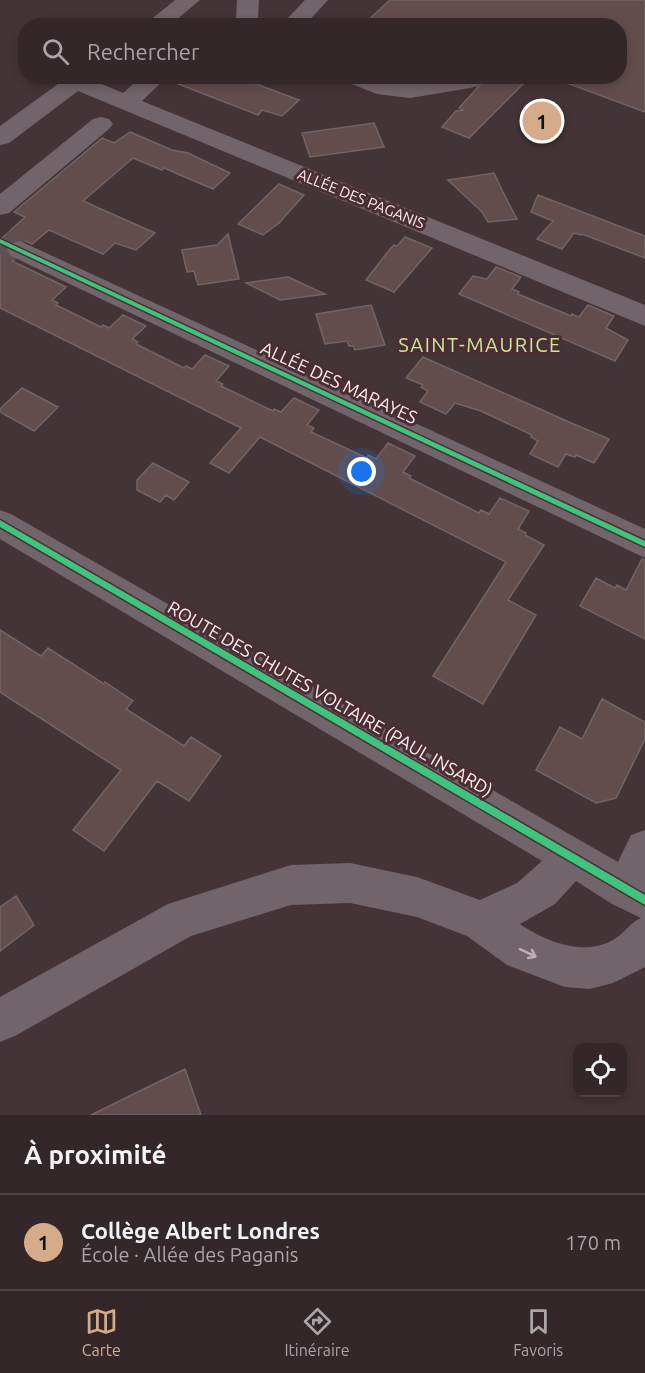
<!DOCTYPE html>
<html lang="fr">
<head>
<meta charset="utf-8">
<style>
  :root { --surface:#332729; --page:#3b2f31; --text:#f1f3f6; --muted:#a9a5a8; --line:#4e4446; --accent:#d6ab8b }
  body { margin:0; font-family:Ubuntu,sans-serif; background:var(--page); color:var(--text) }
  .controls { position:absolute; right:18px; bottom:18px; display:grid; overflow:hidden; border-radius:12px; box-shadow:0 3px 9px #0003 }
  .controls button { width:54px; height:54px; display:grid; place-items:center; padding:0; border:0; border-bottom:2px solid var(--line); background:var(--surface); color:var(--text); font:30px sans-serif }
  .you { position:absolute; left:362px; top:472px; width:21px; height:21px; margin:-15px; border:4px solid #fff; border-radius:50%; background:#1a73e8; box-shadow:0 0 0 9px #1a73e833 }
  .badge { display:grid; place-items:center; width:39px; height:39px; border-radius:50%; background:var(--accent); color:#111; font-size:20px; font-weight:700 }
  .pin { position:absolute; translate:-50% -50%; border:3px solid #fff; box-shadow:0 2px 6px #0006 }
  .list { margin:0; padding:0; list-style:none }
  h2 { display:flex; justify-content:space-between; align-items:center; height:78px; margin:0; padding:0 24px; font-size:26px }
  h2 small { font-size:20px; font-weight:400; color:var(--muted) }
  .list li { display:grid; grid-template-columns:39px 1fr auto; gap:18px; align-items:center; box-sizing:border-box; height:96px; padding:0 24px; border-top:2px solid var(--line) }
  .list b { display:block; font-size:22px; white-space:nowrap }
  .list p { margin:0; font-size:20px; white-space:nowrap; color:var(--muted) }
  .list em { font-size:20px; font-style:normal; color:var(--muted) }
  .icon { flex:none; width:33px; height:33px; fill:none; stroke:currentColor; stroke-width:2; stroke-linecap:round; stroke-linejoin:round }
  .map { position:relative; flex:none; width:645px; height:1115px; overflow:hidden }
  .search { position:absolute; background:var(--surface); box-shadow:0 3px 9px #0003; left:18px; right:18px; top:18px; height:66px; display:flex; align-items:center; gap:15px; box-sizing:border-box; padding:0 21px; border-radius:24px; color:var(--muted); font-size:22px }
  .sheet { height:174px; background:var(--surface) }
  nav { display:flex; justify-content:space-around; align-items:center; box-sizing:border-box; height:84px; border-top:2px solid var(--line); background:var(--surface); font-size:16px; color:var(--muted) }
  nav a { display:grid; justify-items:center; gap:3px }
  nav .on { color:var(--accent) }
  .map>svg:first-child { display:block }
  .building { fill:#634d4c; stroke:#726465; stroke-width:1.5 }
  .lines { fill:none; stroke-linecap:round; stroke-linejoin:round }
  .minor-tunnel { stroke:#604f52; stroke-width:24; stroke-dasharray:24 12; stroke-linecap:butt }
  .minor { fill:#71646b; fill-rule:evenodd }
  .cycleway-casing { stroke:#4a2e33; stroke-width:3 }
  .cycleway { fill:#40c37c; fill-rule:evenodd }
  .oneway { stroke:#bfaeb3 }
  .labels { text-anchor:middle; stroke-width:6; stroke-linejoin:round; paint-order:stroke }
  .far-street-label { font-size:15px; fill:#feebee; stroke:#4a2e33 }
  .street-label { font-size:18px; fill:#feebee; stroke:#4a2e33 }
  .neighbourhood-label { font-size:20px; letter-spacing:1.5px; fill:#cee499; stroke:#4a2e33 }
</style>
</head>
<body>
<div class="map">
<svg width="645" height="1115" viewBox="0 0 645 1115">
  <rect width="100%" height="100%" fill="#443437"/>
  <path class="building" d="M390,0h255v112l-89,-33v-3h64v-50h-258z
    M170,76h65l64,24 -17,16 -20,-6 -4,5 -90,-35z
    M488,76h43l-62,62 -27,-11 14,-16 7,-1 -4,-2z
    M374,123l10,24 -74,10 -8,-24z
    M130,132l42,18 16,3 42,20 -17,16 -49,-21 -2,2 -29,-12 -50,43 72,32 -19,17 -21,-7 -12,11 -54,-24 -17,14 -11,-5 -11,3 -5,9 9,9 -2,1 54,26 -14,13 6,3 -2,2 45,22 2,-2 6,3 14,-13 23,11 -14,13 6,3 -2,2 48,24 2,-2 6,3 13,-14 24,11 -13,15 7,3 -2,2 52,25 1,-2 7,3 13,-14 25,12 -12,15 7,3 -3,4 56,26 1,-3 8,4 12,-16 27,13 -12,16 8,4 -2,2 70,35 2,-3 8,4 11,-16 29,13 -11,18 8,4 -1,2 19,10 -36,55 28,15 -53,89 -50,-28 73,-114 -246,-125 -31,36 -19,-10 31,-35 -241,-120v-68l25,-23 -11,-5 88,-74 12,5z
    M494,173l11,23 12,23 -29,3 -6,-10 -34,-32z
    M279,184l25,11 -25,28 -16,12 -25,-11z
    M538,195l107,41v22l-63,-24 -1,1 -7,-2 -12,16 -25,-10 16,-18 -22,-9z
    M228,234l11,45 -41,6 -4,-14 -7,1 -5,-22 35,-5z
    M405,237l27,11 -38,44 -28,-12 24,-31 4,-4 3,1z
    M496,267l25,10 -9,12 7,3 -1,2 53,22 1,-2 7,3 9,-12 26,11 -8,12 22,12 -13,21 -156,-67 14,-18 14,3z
    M288,277l37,17 -45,6 -34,-17z
    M371,305l14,40 -30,5 -2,-4h-4l-2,-5 -22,3 -9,-30z
    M423,357l146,65 40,17 -15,24 -18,-8 -1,2 -9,-3 -8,13 -28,-13 8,-13 -7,-4 1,-2 -51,-24 -26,-8 -9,11 -26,-12 8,-11 -7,-4 2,-2 -17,-7z
    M22,388l36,19 -24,24 -34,-19v-3z
    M153,463l36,19 -15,18 -8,-5 -6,7 -23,-12v-10z
    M642,559l3,1v79l-65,-33 16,-28 19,10 2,-3 9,5z
    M0,630l41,26 7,-8 56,36 1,-2 28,19 -7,8 58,37 7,-9 30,19 -32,45 -32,-20 -53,70 -31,-21 48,-60 -121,-78z
    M602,699l43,23v17l-29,59 -20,5 -60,-33 24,-43 22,12z
    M16,896l18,29 -34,26v-44z
    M185,1069l16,46h-110l57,-28z"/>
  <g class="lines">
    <path class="minor-tunnel" d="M3,242l17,8"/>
    <path class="minor" d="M175,0h25l-31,26h-26z
      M237,0h22l-1,20 4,6h-22l-4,-6z
      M305,0h23l-24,26h-24z
      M69,76h26l-3,4 31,13 19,-17h26l-26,25 503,204v21l-567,-235 -69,52 -9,2v-19z
      M341,76h33l15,6 21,2 45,-8h23l4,5 -4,5 -8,2 -60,10 -33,-4 -33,-13z
      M101,117l8,2 4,5 -4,5 -100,84 -9,2v-21l93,-75z
      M20,241l625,288v29l-634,-302 -4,-6 4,-6z
      M0,510l11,4 607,348 13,-27 14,-5v137l-32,16 -23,6 -25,-2 -58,-22 -40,-29 -50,-19 -67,-14 -59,2 -100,31 -176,100 -15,6v-45l168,-93 123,-39 59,-2 67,14 63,23 37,-17 25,-22 -542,-322zM576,881l36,23 29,14c-12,5 -15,14 -25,20 -29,20 -70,4 -96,-14l35,-20z"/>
    <defs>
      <path id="cycleway" d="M0,239l645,302v6l-645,-304z
        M0,520l645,375v10l-645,-378z"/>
    </defs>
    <use href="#cycleway" class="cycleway-casing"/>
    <use href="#cycleway" class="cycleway"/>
  </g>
  <defs><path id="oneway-shaft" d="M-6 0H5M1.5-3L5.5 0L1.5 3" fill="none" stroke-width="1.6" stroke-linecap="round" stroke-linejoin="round" transform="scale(1.5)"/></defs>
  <use class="oneway" href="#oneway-shaft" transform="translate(528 953) rotate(25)"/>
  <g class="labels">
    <g class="far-street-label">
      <text transform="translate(361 199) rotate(22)" y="5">ALLÉE DES PAGANIS</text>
    </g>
    <g class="street-label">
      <text transform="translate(339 383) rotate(25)" y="6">ALLÉE DES MARAYES</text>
      <text transform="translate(330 699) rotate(30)" y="6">ROUTE DES CHUTES VOLTAIRE (PAUL INSARD)</text>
    </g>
    <g class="neighbourhood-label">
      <text x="480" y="352">SAINT-MAURICE</text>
    </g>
  </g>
</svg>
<div class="controls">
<button><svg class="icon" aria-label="locate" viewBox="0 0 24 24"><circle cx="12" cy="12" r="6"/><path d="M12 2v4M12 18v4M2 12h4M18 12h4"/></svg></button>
</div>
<div class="you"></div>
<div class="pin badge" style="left:542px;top:121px">1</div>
<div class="search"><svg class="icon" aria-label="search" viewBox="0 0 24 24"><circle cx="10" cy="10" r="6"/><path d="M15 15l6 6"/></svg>Rechercher</div>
</div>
<section class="sheet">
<h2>À proximité<small></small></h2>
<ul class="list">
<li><span class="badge">1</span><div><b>Collège Albert Londres</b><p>École · Allée des Paganis</p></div><em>170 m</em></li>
</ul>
</section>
<nav>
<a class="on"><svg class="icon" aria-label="map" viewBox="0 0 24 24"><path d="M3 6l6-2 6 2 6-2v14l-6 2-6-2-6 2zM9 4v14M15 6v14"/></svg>Carte</a>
<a><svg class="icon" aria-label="directions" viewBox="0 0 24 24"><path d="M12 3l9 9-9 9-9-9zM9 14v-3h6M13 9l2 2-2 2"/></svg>Itinéraire</a>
<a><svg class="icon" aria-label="saved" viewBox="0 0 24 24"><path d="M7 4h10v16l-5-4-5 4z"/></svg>Favoris</a>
</nav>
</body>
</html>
